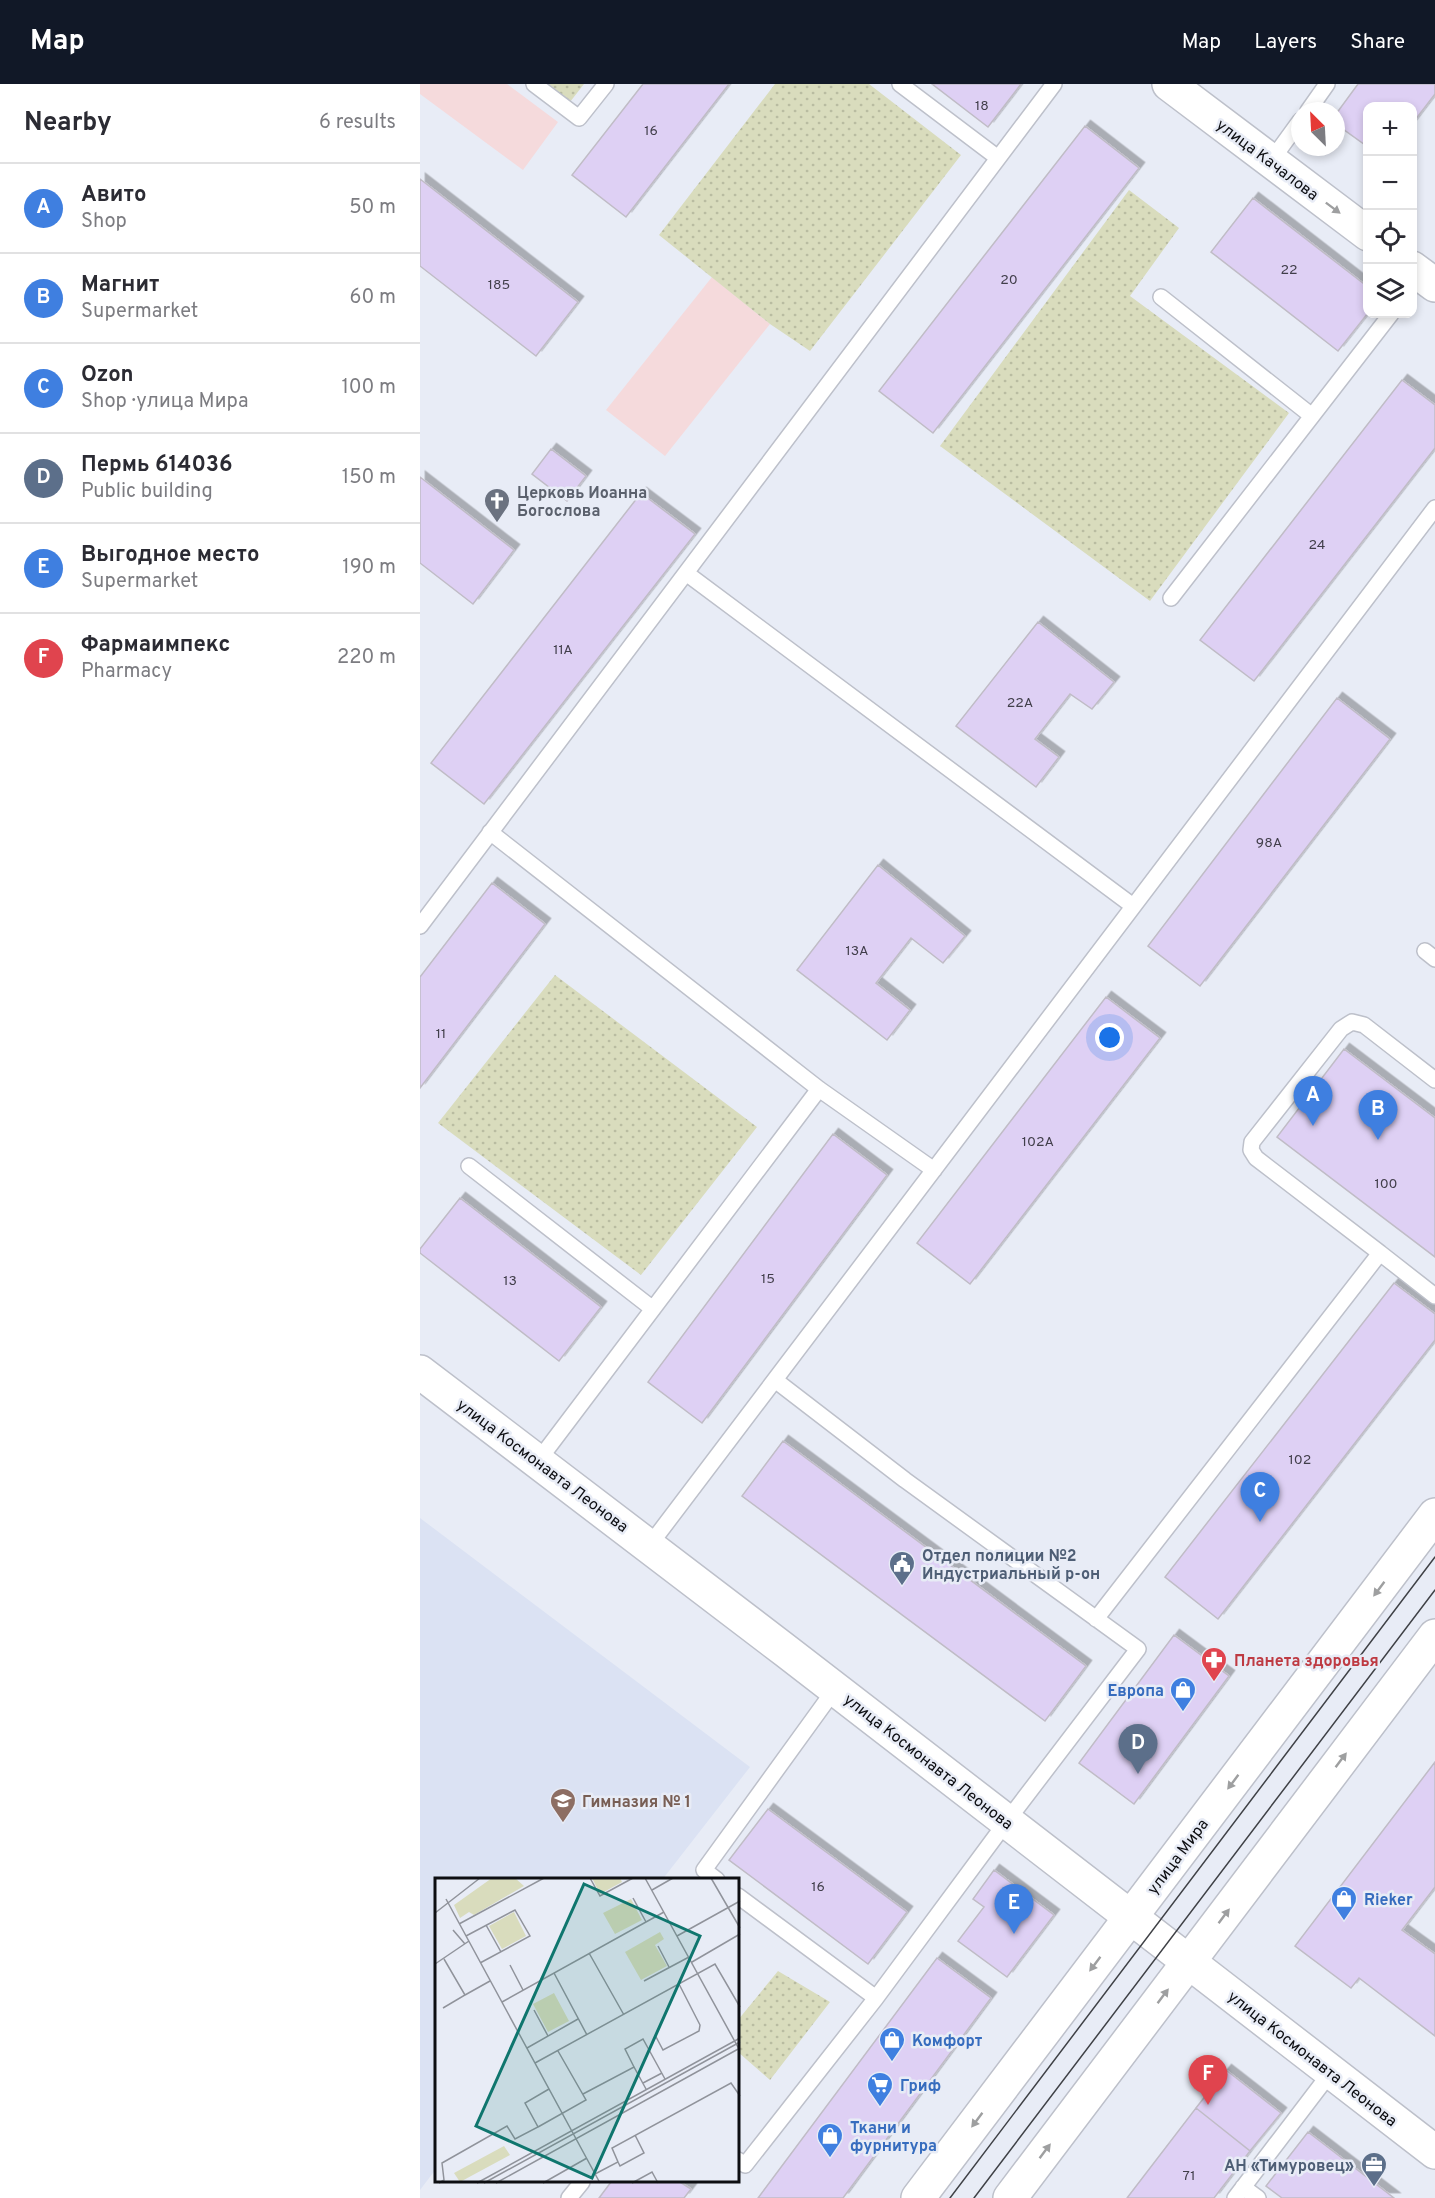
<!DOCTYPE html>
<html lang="en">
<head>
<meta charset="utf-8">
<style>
  :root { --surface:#fff; --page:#f2f2f3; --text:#2b2b33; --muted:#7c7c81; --line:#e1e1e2; --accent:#111827 }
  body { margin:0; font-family:Overpass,sans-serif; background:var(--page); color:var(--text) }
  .controls { position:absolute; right:18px; top:18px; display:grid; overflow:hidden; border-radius:12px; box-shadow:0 3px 9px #0003 }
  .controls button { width:54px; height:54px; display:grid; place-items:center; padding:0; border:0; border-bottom:2px solid var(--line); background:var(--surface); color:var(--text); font:30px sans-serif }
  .compass { position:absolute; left:871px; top:18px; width:54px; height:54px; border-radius:50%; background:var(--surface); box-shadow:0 3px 9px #0003; rotate:336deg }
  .you { position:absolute; left:690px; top:954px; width:21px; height:21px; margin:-15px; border:4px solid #fff; border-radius:50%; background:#1a73e8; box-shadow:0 0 0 9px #1a73e833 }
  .badge { display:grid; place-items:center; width:39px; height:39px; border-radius:50%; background:var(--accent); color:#fff; font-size:20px; font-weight:700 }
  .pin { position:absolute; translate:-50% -50px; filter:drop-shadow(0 2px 3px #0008) }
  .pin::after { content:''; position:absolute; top:32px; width:21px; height:18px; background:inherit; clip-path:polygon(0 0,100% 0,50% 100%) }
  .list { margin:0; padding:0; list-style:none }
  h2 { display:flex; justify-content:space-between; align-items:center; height:78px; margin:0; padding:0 24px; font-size:26px }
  h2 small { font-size:20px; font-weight:400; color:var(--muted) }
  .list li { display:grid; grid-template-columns:39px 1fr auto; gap:18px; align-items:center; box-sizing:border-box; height:90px; padding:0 24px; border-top:2px solid var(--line) }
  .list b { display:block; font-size:22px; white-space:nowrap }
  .list p { margin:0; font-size:20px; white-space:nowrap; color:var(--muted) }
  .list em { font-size:20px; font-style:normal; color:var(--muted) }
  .icon { flex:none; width:33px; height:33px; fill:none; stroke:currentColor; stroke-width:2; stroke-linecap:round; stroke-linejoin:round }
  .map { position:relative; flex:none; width:1015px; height:2114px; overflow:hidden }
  header { display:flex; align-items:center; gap:36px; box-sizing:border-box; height:84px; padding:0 30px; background:var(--accent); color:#fff }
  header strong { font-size:28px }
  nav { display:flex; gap:33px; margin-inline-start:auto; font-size:21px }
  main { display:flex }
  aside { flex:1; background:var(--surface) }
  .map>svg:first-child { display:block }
  .built { fill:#dbe2f3 }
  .industrial { fill:#f5dadc }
  .grass { fill:url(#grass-dots) }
  .building { fill:#ded0f4; stroke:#c0bcc6; stroke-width:1.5; filter:url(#shadow) }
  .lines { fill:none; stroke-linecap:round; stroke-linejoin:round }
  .service-casing { stroke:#bdc0ca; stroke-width:18 }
  .tertiary-casing { stroke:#bdc0ca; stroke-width:36 }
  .secondary-casing { stroke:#bdc0ca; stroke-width:36 }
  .service { stroke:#fff; stroke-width:15 }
  .tertiary { stroke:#fff; stroke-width:33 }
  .secondary { stroke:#fff; stroke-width:33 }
  .tram { stroke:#3f4146; stroke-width:1.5 }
  .oneway { fill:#9e9fa0 }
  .labels { text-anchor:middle; stroke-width:5; stroke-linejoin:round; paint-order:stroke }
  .number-label { font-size:14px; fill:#413e4a }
  .street-label { font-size:16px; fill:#0d0e12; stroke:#e8ecf6 }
  .worship-label { font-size:16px; font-weight:bold; fill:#5b616d; stroke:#e8ecf6; text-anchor:start }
  .service-label { font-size:16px; font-weight:bold; fill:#4e5e75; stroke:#e8ecf6; text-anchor:start }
  .health-label { font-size:16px; font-weight:bold; fill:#be3a42; stroke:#e8ecf6; text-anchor:start }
  .shop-label { font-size:16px; font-weight:bold; fill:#366cbe; stroke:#e8ecf6; text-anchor:start }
  .education-label { font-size:16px; font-weight:bold; fill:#785e54; stroke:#e8ecf6; text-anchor:start }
  .inset-road { fill:none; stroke:#90939b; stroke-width:1.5 }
  .view { fill:#0f766e; fill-opacity:0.15; stroke:#0f766e; stroke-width:3 }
  .inset-edge { fill:none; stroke:#0d0e12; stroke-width:3 }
</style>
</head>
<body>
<header>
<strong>Map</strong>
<nav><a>Map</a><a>Layers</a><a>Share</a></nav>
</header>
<main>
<aside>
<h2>Nearby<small>6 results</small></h2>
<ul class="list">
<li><span class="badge" style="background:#3f7fe0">A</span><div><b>Авито</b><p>Shop</p></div><em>50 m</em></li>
<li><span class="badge" style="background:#3f7fe0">B</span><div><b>Магнит</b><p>Supermarket</p></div><em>60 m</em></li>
<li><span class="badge" style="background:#3f7fe0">C</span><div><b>Ozon</b><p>Shop · улица Мира</p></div><em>100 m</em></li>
<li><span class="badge" style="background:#5c6f8a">D</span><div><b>Пермь 614036</b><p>Public building</p></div><em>150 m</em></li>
<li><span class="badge" style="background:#3f7fe0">E</span><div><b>Выгодное место</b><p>Supermarket</p></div><em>190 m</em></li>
<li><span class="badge" style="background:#e0444e">F</span><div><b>Фармаимпекс</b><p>Pharmacy</p></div><em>220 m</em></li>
</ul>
</aside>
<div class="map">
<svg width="1015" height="2114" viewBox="0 0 1015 2114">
  <defs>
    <pattern id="grass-dots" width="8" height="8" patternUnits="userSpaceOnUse" patternTransform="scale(1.5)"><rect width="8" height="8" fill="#d9dcbd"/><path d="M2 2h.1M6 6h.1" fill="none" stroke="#b9bca1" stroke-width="1.8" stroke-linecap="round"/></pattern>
    <filter id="shadow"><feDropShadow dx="5.5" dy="-5.5" stdDeviation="0" flood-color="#0004"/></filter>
  </defs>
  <rect width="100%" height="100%" fill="#e8ecf6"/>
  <path class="built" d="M0,1434l330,249 -88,113h-226v289l-16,21z"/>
  <path class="industrial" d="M0,0h87l51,38 -35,48 -103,-76z
    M292,193l58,47 -105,132 -59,-46z"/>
  <path class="grass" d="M127,0h37l-14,18z
    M355,0h94l92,71 -151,196 -40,-27 -111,-89z
    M709,106l50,38 -49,68 159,117 -139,188 -210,-155z
    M135,891l202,152 -116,148 -203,-152z
    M358,1887l52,31 -60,78 -32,-28v-32z"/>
  <path class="building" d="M223,0h86l-103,133 -54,-42z
    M512,0h89l-33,43z
    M938,0h77v10l-23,30v-18h-44v41l-32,-23v-10z
    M665,42l54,42 -206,265 -54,-42z
    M0,95l158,123 -42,54 -116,-90z
    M833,114l115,89v26l-30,38 -127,-99z
    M982,296l33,25v43l-181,233 -54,-41z
    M131,365l35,27 -19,25 -35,-27z
    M0,393l94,73 -41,54 -53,-41z
    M221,409l54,41 -211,270 -53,-41z
    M618,538l76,60 -22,27 -22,-15 -35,45 24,18 -23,30 -80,-61z
    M917,614l53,41 -190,247 -52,-40z
    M458,781l87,71 -22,27 -32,-25 -35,45 34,27 -23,30 -90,-70z
    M72,799l53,41 -125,164v-111z
    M686,913l54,41 -190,246 -53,-41z
    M924,965l91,69v139l-158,-120z
    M413,1050l54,41 -185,248 -54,-41z
    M40,1114l141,109 -42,54 -139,-108v-4z
    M974,1199l41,31v26l-217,279 -53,-42z
    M363,1357l303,225 -41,55 -303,-225z
    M754,1551l55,41 -95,128 -55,-41z
    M1015,1678v125l-33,43 33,24v82l-76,-58 -8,10 -56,-42z
    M348,1725l139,103 -39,52 -139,-104z
    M574,1786l60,45 -47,62 -49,-36 26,-34 -11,-8z
    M517,1874l54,40 -148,200h-85z
    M806,1986l55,43 -31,38 -54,-43z
    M776,2024l54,43 -36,47h-87z
    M888,2048l86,66h-112l-16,-12z
    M191,2098h69l11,7 -7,9h-85z"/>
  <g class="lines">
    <defs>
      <path id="service" d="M114,0l45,34 27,-34
        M480,0l98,74
        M888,27l19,-27
        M851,77l29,-40
        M741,213l151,119
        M266,489l447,333
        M751,514l220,-284
        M70,748l329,257 115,81
        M0,842l634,-842
        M1005,867l10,8
        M49,1082l184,143
        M960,1169l-124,-95 -5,-8 1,-8 89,-113 11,-7 12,3 71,55
        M355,1296l130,100 233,169 -131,172 -131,177
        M118,1377l281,-372
        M229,1462l786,-1038
        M676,1535l284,-366 55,43
        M297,1796l-13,-10 131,-181
        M318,1812l138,102 -131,167 -7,-5
        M823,2103l15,11
        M149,2114l13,-16
        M815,2114l96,-126"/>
      <path id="tertiary" d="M749,0l199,150
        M992,184l23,17"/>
      <path id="secondary" d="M0,1288l366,279 649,501
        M498,2114l517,-683
        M590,2114l425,-562"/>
    </defs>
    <use href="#service" class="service-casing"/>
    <use href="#tertiary" class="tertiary-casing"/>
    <use href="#secondary" class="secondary-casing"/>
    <use href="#service" class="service"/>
    <use href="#tertiary" class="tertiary"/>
    <use href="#secondary" class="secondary"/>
    <path class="tram" d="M530,2114l485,-641
      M554,2114l461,-608"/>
  </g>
  <defs><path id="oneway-solid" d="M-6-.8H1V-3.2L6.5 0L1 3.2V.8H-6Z" transform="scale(1.5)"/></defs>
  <g class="oneway">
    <use href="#oneway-solid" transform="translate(913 124) rotate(37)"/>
    <use href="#oneway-solid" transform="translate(959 1505) rotate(127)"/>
    <use href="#oneway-solid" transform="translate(921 1676) rotate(-53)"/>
    <use href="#oneway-solid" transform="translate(813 1698) rotate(127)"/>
    <use href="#oneway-solid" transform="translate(804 1832) rotate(-53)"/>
    <use href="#oneway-solid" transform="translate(675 1880) rotate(127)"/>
    <use href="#oneway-solid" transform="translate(743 1912) rotate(-53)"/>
    <use href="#oneway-solid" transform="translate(557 2036) rotate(127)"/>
    <use href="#oneway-solid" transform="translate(625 2067) rotate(-53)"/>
  </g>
  <defs>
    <symbol id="church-pin" viewBox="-11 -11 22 30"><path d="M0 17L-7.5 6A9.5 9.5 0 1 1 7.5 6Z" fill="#6b7280" stroke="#e8ecf6"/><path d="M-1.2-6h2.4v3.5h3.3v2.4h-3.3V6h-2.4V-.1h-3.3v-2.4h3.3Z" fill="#fff"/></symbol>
    <symbol id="civic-pin" viewBox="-11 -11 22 30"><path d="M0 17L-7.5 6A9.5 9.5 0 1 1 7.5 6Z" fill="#5c6f8a" stroke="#e8ecf6"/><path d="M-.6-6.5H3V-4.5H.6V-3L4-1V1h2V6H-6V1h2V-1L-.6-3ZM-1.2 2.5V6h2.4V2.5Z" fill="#fff"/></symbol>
    <symbol id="pharmacy-pin" viewBox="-11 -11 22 30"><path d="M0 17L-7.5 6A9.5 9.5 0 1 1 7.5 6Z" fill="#e0444e" stroke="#e8ecf6"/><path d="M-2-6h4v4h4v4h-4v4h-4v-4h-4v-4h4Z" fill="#fff"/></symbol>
    <symbol id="shop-pin" viewBox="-11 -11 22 30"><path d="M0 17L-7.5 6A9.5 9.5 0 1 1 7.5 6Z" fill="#3f7fe0" stroke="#e8ecf6"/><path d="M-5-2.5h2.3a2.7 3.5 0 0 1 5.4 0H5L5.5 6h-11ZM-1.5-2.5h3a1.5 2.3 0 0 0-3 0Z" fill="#fff"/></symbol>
    <symbol id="school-pin" viewBox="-11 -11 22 30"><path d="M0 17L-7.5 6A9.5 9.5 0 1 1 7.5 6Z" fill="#8d6e63" stroke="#e8ecf6"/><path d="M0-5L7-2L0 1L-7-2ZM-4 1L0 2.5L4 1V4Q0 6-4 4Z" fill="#fff"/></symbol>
    <symbol id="supermarket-pin" viewBox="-11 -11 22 30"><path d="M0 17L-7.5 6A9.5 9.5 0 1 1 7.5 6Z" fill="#3f7fe0" stroke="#e8ecf6"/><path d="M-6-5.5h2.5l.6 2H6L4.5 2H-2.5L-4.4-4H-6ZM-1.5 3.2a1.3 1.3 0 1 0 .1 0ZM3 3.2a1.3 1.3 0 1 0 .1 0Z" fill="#fff"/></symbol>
    <symbol id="office-pin" viewBox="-11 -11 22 30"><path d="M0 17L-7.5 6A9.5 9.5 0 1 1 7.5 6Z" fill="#5c6f8a" stroke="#e8ecf6"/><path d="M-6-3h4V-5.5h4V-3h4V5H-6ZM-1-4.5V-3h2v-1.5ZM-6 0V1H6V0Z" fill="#fff"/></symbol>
  </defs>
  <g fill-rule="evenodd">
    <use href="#church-pin" x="62" y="402" width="30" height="40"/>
    <use href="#civic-pin" x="467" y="1465" width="30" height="40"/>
    <use href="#pharmacy-pin" x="779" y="1561" width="30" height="40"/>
    <use href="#shop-pin" x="748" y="1591" width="30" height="40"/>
    <use href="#school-pin" x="128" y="1702" width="30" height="40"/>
    <use href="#shop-pin" x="909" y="1800" width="30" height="40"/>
    <use href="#shop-pin" x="457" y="1941" width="30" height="40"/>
    <use href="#supermarket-pin" x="445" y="1986" width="30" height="40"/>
    <use href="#shop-pin" x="395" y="2037" width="30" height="40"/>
    <use href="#office-pin" x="939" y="2066" width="30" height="40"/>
  </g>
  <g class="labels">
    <g class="number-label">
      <text x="562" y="26">18</text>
      <text x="231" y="51">16</text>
      <text x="869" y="190">22</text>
      <text x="589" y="200">20</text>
      <text x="79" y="205">185</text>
      <text x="897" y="465">24</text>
      <text x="143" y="570">11А</text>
      <text x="600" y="623">22А</text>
      <text x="849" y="763">98А</text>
      <text x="437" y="871">13А</text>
      <text x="21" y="954">11</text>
      <text x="618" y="1062">102А</text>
      <text x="966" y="1104">100</text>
      <text x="348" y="1199">15</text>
      <text x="90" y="1201">13</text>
      <text x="880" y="1380">102</text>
      <text x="398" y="1807">16</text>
      <text x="769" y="2096">71</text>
    </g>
    <g class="street-label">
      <text transform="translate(848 75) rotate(37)" y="6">улица Качалова</text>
      <text transform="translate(123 1381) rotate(37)" y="6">улица Космонавта Леонова</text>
      <text transform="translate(509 1677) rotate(38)" y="6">улица Космонавта Леонова</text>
      <text transform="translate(757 1772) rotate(-53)" y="6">улица Мира</text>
      <text transform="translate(893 1974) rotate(38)" y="6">улица Космонавта Леонова</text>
    </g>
    <g class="worship-label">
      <text x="97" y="414">Церковь Иоанна<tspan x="97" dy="18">Богослова</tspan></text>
    </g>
    <g class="service-label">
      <text x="502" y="1477">Отдел полиции №2<tspan x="502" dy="18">Индустриальный р-он</tspan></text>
      <text x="934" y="2087" text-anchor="end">АН «Тимуровец»</text>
    </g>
    <g class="health-label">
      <text x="814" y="1582">Планета здоровья</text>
    </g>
    <g class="shop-label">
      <text x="744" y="1612" text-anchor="end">Европа</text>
      <text x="944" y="1821">Rieker</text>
      <text x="492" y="1962">Комфорт</text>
      <text x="480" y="2007">Гриф</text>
      <text x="430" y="2049">Ткани и<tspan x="430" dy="18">фурнитура</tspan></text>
    </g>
    <g class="education-label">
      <text x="162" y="1723">Гимназия № 1</text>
    </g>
  </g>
  <g transform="translate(15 1794)">
    <rect width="304" height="304" fill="#e8ecf6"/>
    <path d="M57,0h23l9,8 -50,29 -5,-3 -9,6 -6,-13zM157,0h28l2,4 -22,12zM196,21l11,21 -27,14 -12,-21zM79,34l12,24 -24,13 -13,-23zM225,54l4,7 -9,6 12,21 -26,14 -16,-28zM119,115l15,28 -21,11 -15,-28zM69,268l6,9 -50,27 -6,-9z" fill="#d9dcbd"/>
    <path class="inset-road" d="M155,0l10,18 33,-18M210,0l94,171M276,0l29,50M217,12l21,-12M198,20l13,24M11,21l154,284M0,35l45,-35M24,46l85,-46M51,47l15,27M18,52l12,14M31,58l49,-26 15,26 -50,27M242,58l63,-35M223,68l11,21M154,75l35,62M257,84l48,-28M0,86l34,-23M75,87l13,25M119,95l33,62M209,103l45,-24M30,117l25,-14M67,124l162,-90M8,130l22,-13 -21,-36M99,132l14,26M220,157l8,15 36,-19 1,-6 -21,-41M92,170l51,-29M100,185l180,-99 25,43M199,189l-9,-18 18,-10 22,40M208,205l19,-10M148,216l51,-27 12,22M103,249l48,-27 -28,-49M183,284l2,4 24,-13 -9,-18M160,296l23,-12 -6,-14 119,-65 9,13M4,305l5,-3 -2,-17 65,-37 8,13 23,-12 -13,-24 24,-14M42,305l263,-145M49,305l256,-141M61,305l244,-135M108,305l44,-25M197,305l20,-11 6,11"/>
    <path class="view" d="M149,6l116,52 -108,242 -116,-52z"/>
    <rect width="304" height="304" class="inset-edge"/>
  </g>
</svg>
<div class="controls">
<button>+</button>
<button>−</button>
<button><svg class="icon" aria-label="locate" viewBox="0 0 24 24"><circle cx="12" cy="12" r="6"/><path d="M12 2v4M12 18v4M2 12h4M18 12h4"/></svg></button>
<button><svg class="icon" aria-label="layers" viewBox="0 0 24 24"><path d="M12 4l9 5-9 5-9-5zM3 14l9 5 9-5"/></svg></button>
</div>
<svg class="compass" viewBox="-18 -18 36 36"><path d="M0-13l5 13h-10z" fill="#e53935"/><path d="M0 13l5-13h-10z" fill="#7c7c81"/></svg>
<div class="you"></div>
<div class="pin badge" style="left:893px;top:1042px;background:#3f7fe0">A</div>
<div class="pin badge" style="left:958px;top:1056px;background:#3f7fe0">B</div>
<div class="pin badge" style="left:840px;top:1438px;background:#3f7fe0">C</div>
<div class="pin badge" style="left:718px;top:1690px;background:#5c6f8a">D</div>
<div class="pin badge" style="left:594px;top:1850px;background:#3f7fe0">E</div>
<div class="pin badge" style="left:788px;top:2021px;background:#e0444e">F</div>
</div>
</main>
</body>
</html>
